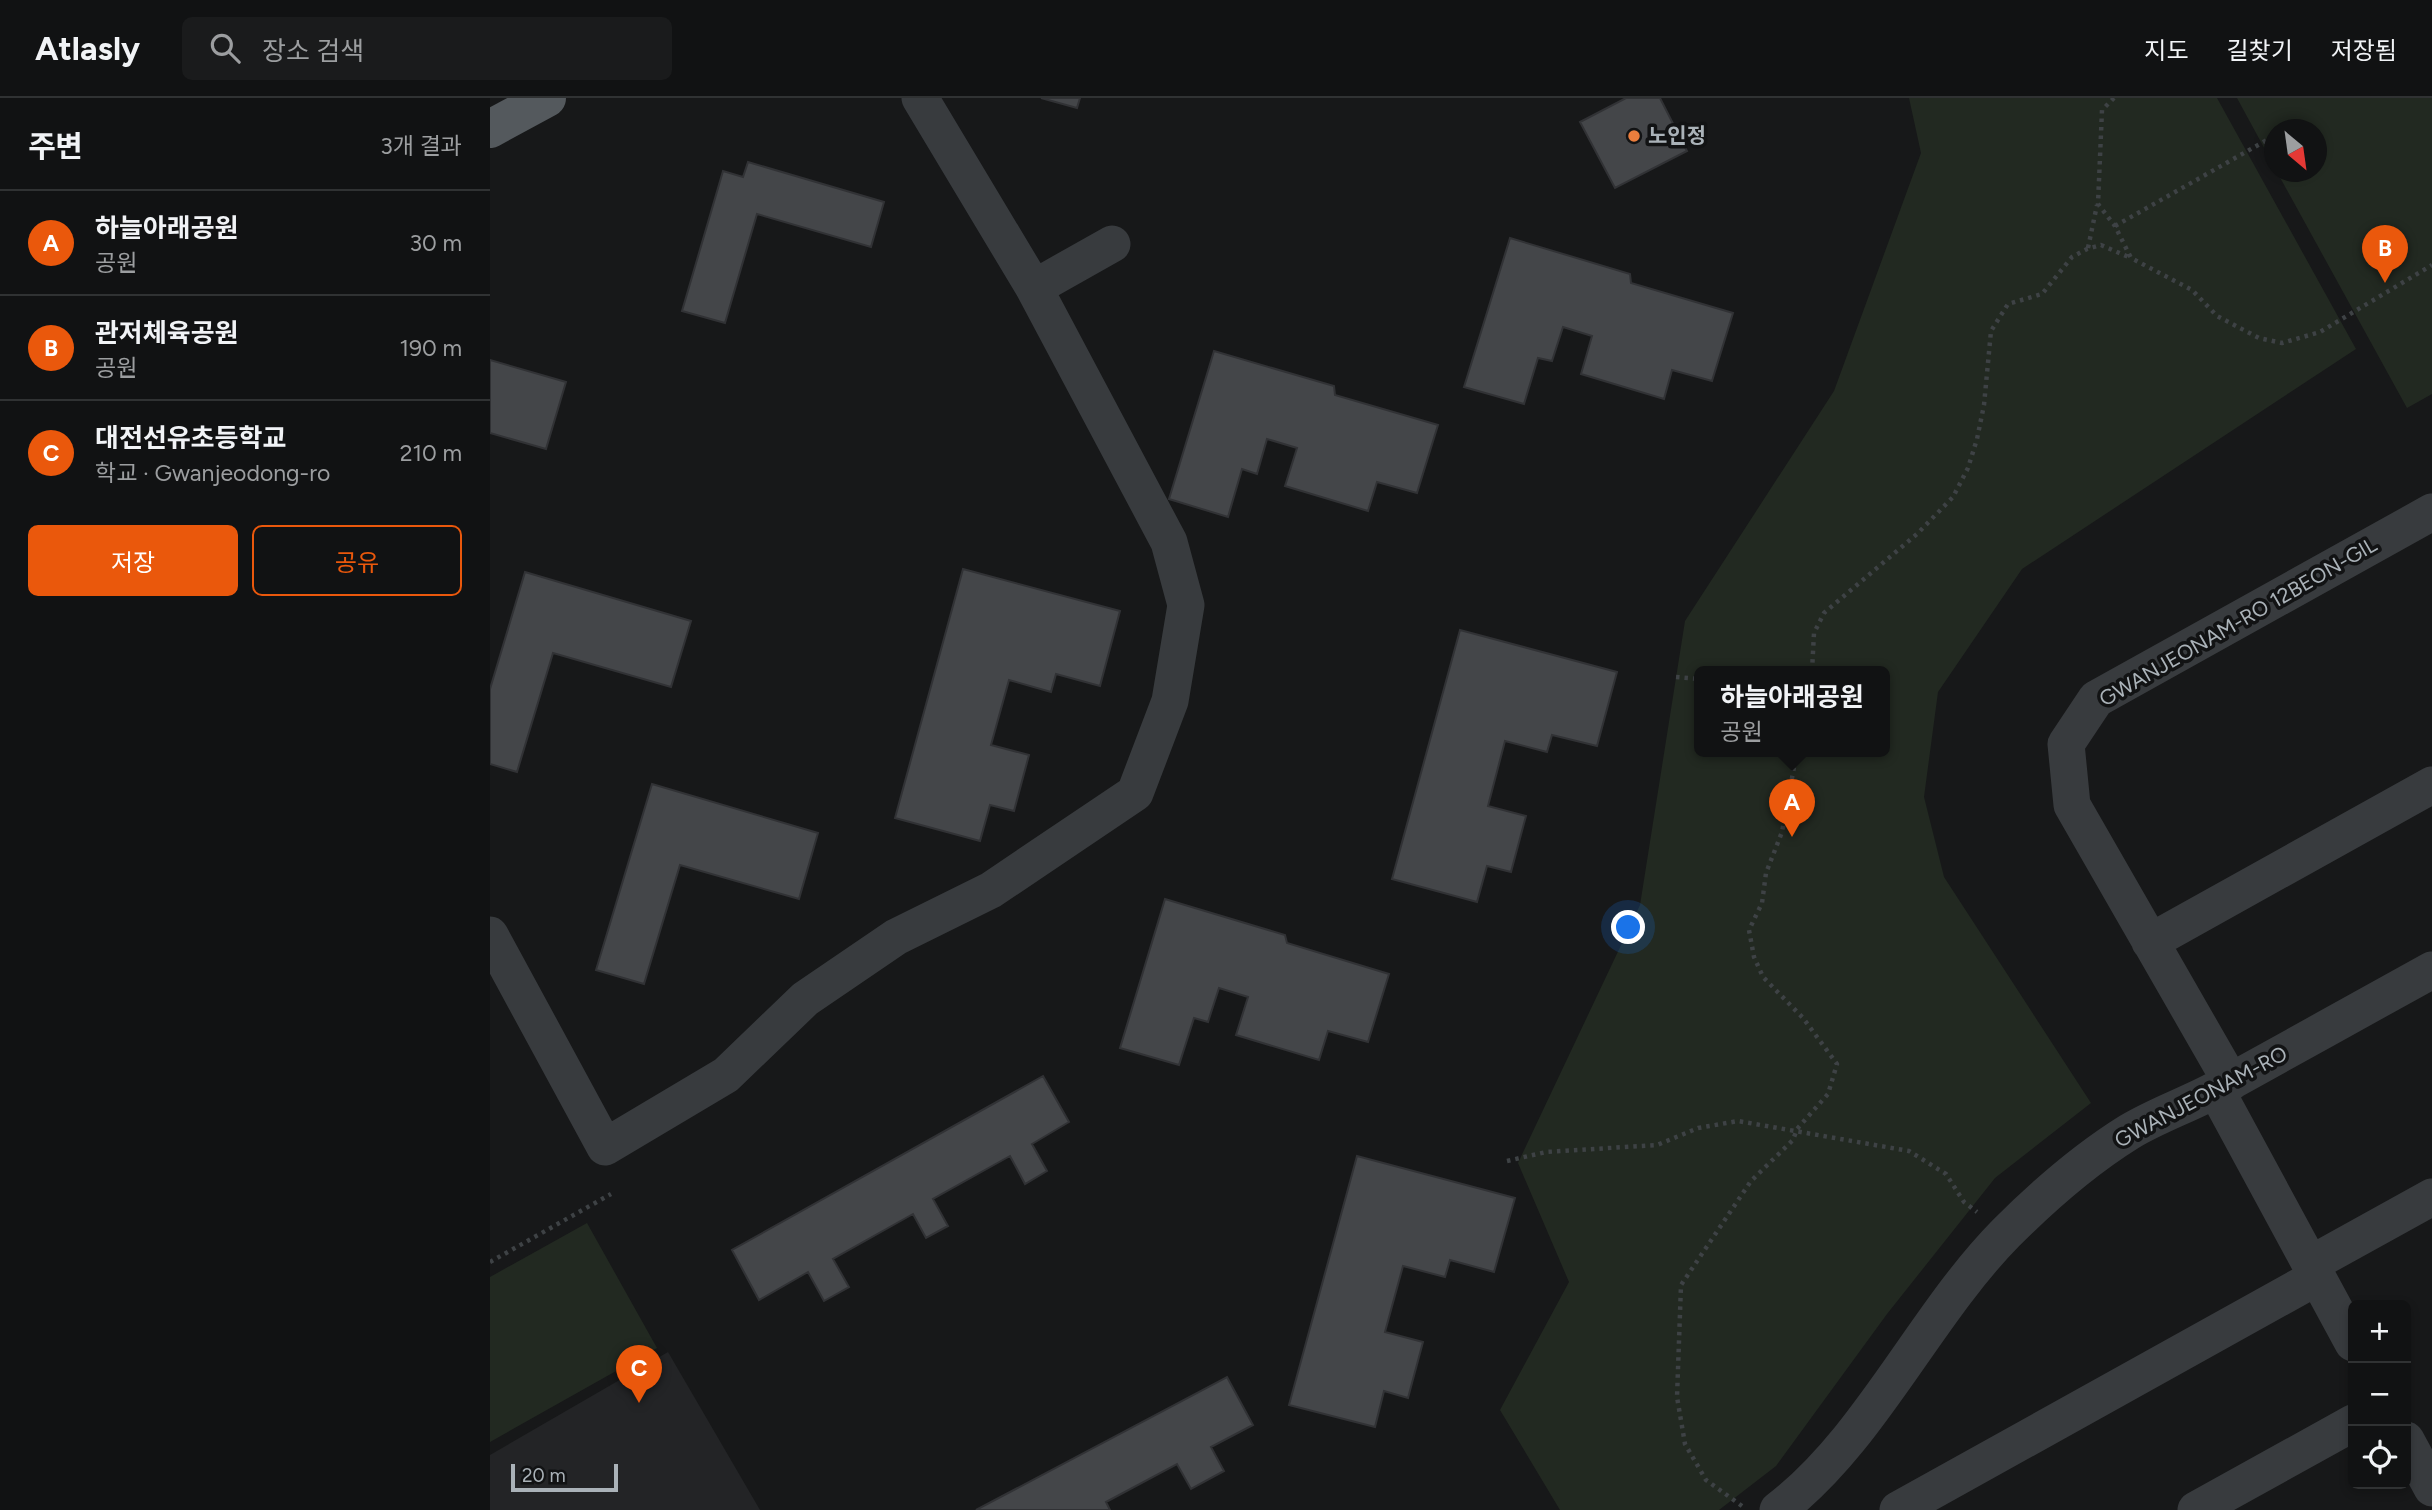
<!DOCTYPE html>
<html lang="ko">
<head>
<meta charset="utf-8">
<style>
  :root { --surface:#111213; --page:#1a1b1c; --text:#f1f3f6; --muted:#9c9ea0; --line:#303233; --accent:#ea580c }
  body { margin:0; font-family:Figtree,"Noto Sans KR",sans-serif; background:var(--page); color:var(--text) }
  .controls { position:absolute; right:21px; bottom:21px; display:grid; overflow:hidden; border-radius:10px; box-shadow:0 4px 10px #0003 }
  .controls button { width:63px; height:63px; display:grid; place-items:center; padding:0; border:0; border-bottom:2px solid var(--line); background:var(--surface); color:var(--text); font:35px sans-serif }
  .compass { position:absolute; left:1774px; top:21px; width:63px; height:63px; border-radius:50%; background:var(--surface); box-shadow:0 4px 10px #0003; rotate:151deg }
  .scale { position:absolute; left:21px; bottom:18px; width:107px; box-sizing:border-box; padding-left:7px; border:4px solid #aab2b8; border-top:0; font-size:19px; line-height:24px; white-space:nowrap; color:#aab2b8; -webkit-text-stroke:5px #121314; paint-order:stroke }
  .you { position:absolute; left:1139px; top:830px; width:24px; height:24px; margin:-18px; border:5px solid #fff; border-radius:50%; background:#1a73e8; box-shadow:0 0 0 10px #1a73e833 }
  .badge { display:grid; place-items:center; width:46px; height:46px; border-radius:50%; background:var(--accent); color:#fff; font-size:23px; font-weight:700 }
  .pin { position:absolute; translate:-50% -58px; filter:drop-shadow(0 2px 4px #0008) }
  .pin::after { content:''; position:absolute; top:37px; width:24px; height:21px; background:inherit; clip-path:polygon(0 0,100% 0,50% 100%) }
  .popup { position:absolute; left:1204px; top:568px; width:196px; height:91px; box-sizing:border-box; display:grid; place-content:center; border-radius:10px; background:var(--surface); filter:drop-shadow(0 2px 5px #0005); font-size:23px; white-space:nowrap; color:var(--muted) }
  .popup b { font-size:26px; color:var(--text) }
  .popup::after { content:''; position:absolute; left:50%; top:100%; margin-left:-14px; border:14px solid transparent; border-top-color:var(--surface) }
  .list { margin:0; padding:0; list-style:none }
  h2 { display:flex; justify-content:space-between; align-items:center; height:91px; margin:0; padding:0 28px; font-size:30px }
  h2 small { font-size:23px; font-weight:400; color:var(--muted) }
  .list li { display:grid; grid-template-columns:46px 1fr auto; gap:21px; align-items:center; box-sizing:border-box; height:105px; padding:0 28px; border-top:2px solid var(--line) }
  .list b { display:block; font-size:26px; white-space:nowrap }
  .list p { margin:0; font-size:23px; white-space:nowrap; color:var(--muted) }
  .list em { font-size:23px; font-style:normal; color:var(--muted) }
  .actions { display:flex; gap:14px; padding:21px 28px }
  .actions a { flex:1; padding:16px 0; border:2px solid var(--accent); border-radius:10px; text-align:center; font-size:24px; color:var(--accent) }
  .actions .main { background:var(--accent); color:#fff }
  .icon { flex:none; width:38px; height:38px; fill:none; stroke:currentColor; stroke-width:2; stroke-linecap:round; stroke-linejoin:round }
  .map { position:relative; flex:none; width:1942px; height:1412px; overflow:hidden }
  header { display:flex; align-items:center; gap:42px; box-sizing:border-box; height:98px; padding:0 35px; background:var(--surface); border-bottom:2px solid var(--line) }
  header strong { font-size:33px }
  nav { display:flex; gap:38px; margin-inline-start:auto; font-size:24px }
  .search { width:490px; height:63px; background:var(--page); display:flex; align-items:center; gap:18px; box-sizing:border-box; padding:0 24px; border-radius:10px; color:var(--muted); font-size:26px }
  main { display:flex }
  aside { flex:1; background:var(--surface) }
  .map>svg:first-child { display:block }
  .built { fill:#232426 }
  .park { fill:#222921; fill-rule:evenodd }
  .building { fill:#444649; stroke:#313235; stroke-width:2 }
  .lines { fill:none; stroke-linecap:round; stroke-linejoin:round }
  .path { stroke:#3e4245; stroke-width:4.5; stroke-dasharray:3.5 5; stroke-linecap:butt }
  .minor { stroke:#383b3e; stroke-width:37 }
  .major { stroke:#54595d; stroke-width:38 }
  .poi-dot { fill:#ec7e3d; stroke:#121314; stroke-width:2.5 }
  .labels { text-anchor:middle; stroke-width:7; stroke-linejoin:round; paint-order:stroke }
  .poi-label { font-size:21px; font-weight:bold; fill:#aab2b8; stroke:#121314; text-anchor:start }
  .street-label { font-size:21px; fill:#aab2b8; stroke:#121314 }
</style>
</head>
<body>
<header>
<strong>Atlasly</strong>
<div class="search"><svg class="icon" aria-label="search" viewBox="0 0 24 24"><circle cx="10" cy="10" r="6"/><path d="M15 15l6 6"/></svg>장소 검색</div>
<nav><a>지도</a><a>길찾기</a><a>저장됨</a></nav>
</header>
<main>
<aside>
<h2>주변<small>3개 결과</small></h2>
<ul class="list">
<li><span class="badge">A</span><div><b>하늘아래공원</b><p>공원</p></div><em>30 m</em></li>
<li><span class="badge">B</span><div><b>관저체육공원</b><p>공원</p></div><em>190 m</em></li>
<li><span class="badge">C</span><div><b>대전선유초등학교</b><p>학교 · Gwanjeodong-ro</p></div><em>210 m</em></li>
</ul>
<div class="actions"><a class="main">저장</a><a>공유</a></div>
</aside>
<div class="map">
<svg width="1942" height="1412" viewBox="0 0 1942 1412">
  <rect width="100%" height="100%" fill="#171819"/>
  <path class="built" d="M178,1254l92,158h-270v-55z"/>
  <path class="park" d="M1419,0h308l139,251 -334,220 -84,123 -14,105 20,80 147,226 -96,75 -108,136 -111,152 -57,44h-159l-60,-100 69,-128 -51,-119 122,-258 45,-284 149,-230 87,-238zM1209,573h186v80h-186z
    M1747,0h195v296l-25,14 -130,-236h39v-42h-42v36z
    M97,1125l70,125 -167,94v-165z"/>
  <path class="building" d="M551,0h39l-3,10z
    M1136,0h34l27,53 -72,37 -35,-66z
    M258,64l136,40 -13,45 -114,-33 -32,109 -43,-12 41,-140 20,6z
    M1020,140l120,36 1,9 102,30 -21,68 -40,-11 -8,29 -83,-25 11,-38 -29,-9 -11,34 -14,-3 -14,46 -60,-17z
    M724,253l120,35 1,9 103,30 -21,68 -40,-11 -9,29 -83,-25 12,-38 -30,-9 -10,35 -15,-5 -14,48 -59,-18z
    M0,262l76,22 -20,67 -56,-16z
    M473,471l157,42 -20,75 -44,-12 -5,18 -42,-12 -18,65 38,10 -15,56 -24,-6 -10,36 -85,-23z
    M35,474l166,49 -20,66 -118,-34 -36,119 -27,-8v-75z
    M970,532l157,42 -20,74 -45,-11 -5,17 -42,-11 -17,65 38,10 -15,56 -24,-6 -10,36 -85,-23z
    M162,686l166,49 -19,66 -119,-34 -36,119 -48,-14z
    M675,801l120,36 2,8 102,31 -21,68 -40,-11 -9,29 -83,-25 12,-38 -29,-9 -11,34 -14,-4 -15,47 -59,-17z
    M553,978l26,46 -37,22 15,27 -22,13 -15,-28 -77,43 15,27 -22,12 -13,-24 -80,45 16,28 -25,14 -16,-29 -49,28 -27,-50z
    M867,1058l158,42 -21,74 -44,-12 -5,17 -42,-11 -18,66 38,10 -15,56 -24,-7 -9,36 -86,-22z
    M737,1279l26,48 -42,22 13,24 -33,18 -14,-25 -71,38 4,8h-134z"/>
  <g class="lines">
    <path class="path" d="M1624,0l-12,12 -4,94 17,22 16,32 61,32 25,26 42,22 23,5 38,-11 112,-67
      M1625,128l159,-90
      M1598,150l9,-43
      M1322,573l2,-38 10,-20 93,-79 36,-37 15,-29 9,-29 7,-34 7,-74 17,-27 34,-10 30,-37 15,-8 14,-4 30,13
      M1186,579l23,2
      M1017,1063l39,-9 111,-7 41,-17 40,-7 171,30 37,23 18,28 13,10
      M0,1164l121,-68
      M1252,1408l-36,-26 -21,-36 -8,-47 4,-112 70,-104 42,-41 4,-11 31,-35 9,-30 -34,-46 -40,-41 -9,-20 -5,-27 13,-27 4,-30 16,-41 15,-81"/>
    <path class="minor" d="M430,0l114,190 78,-44
      M0,837l115,212 121,-72 79,-76 91,-62 95,-47 144,-97 35,-92 16,-96 -17,-63 -135,-254
      M1660,844l282,-157
      M1741,984l-159,-277 -6,-61 30,-45 336,-187
      M1726,992l137,253
      M1821,1166l121,-67
      M1916,1342l26,48
      M1288,1412c92,-70 146,-194 228,-277 37,-37 78,-73 123,-101 28,-17 61,-28 90,-44 71,-39 142,-79 213,-118
      M1408,1412l419,-233
      M1706,1412l157,-87"/>
    <path class="major" d="M0,31l57,-31"/>
  </g>
  <circle class="poi-dot" cx="1144" cy="38" r="7"/>
  <g class="labels">
    <g class="poi-label">
      <text x="1158" y="45">노인정</text>
    </g>
    <g class="street-label">
      <text transform="translate(1748 524) rotate(-30)" y="7">GWANJEONAM-RO 12BEON-GIL</text>
      <text transform="translate(1711 999) rotate(-28)" y="7">GWANJEONAM-RO</text>
    </g>
  </g>
</svg>
<div class="controls">
<button>+</button>
<button>−</button>
<button><svg class="icon" aria-label="locate" viewBox="0 0 24 24"><circle cx="12" cy="12" r="6"/><path d="M12 2v4M12 18v4M2 12h4M18 12h4"/></svg></button>
</div>
<svg class="compass" viewBox="-18 -18 36 36"><path d="M0-13l5 13h-10z" fill="#e53935"/><path d="M0 13l5-13h-10z" fill="#9c9ea0"/></svg>
<div class="scale">20 m</div>
<div class="you"></div>
<div class="pin badge" style="left:1302px;top:739px">A</div>
<div class="popup"><b>하늘아래공원</b>공원</div>
<div class="pin badge" style="left:1895px;top:185px">B</div>
<div class="pin badge" style="left:149px;top:1305px">C</div>
</div>
</main>
</body>
</html>
